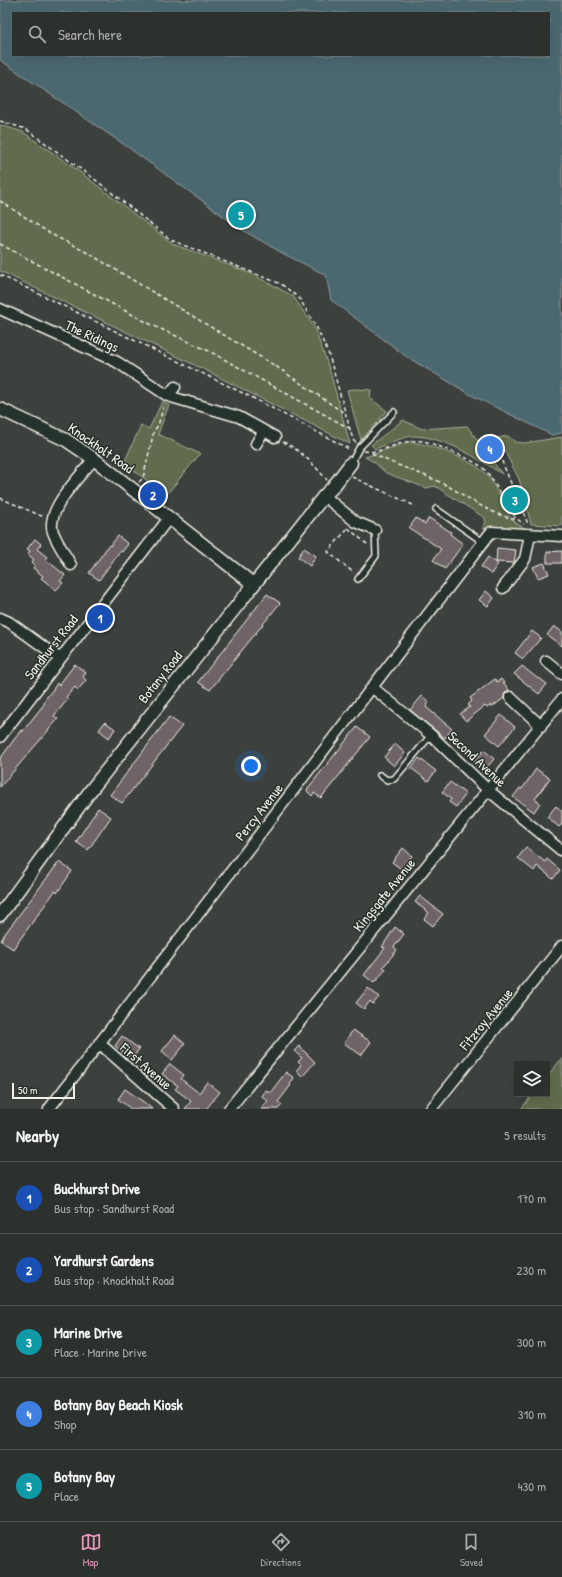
<!DOCTYPE html>
<html lang="en">
<head>
<meta charset="utf-8">
<style>
  :root { --surface:#2d312e; --page:#353936; --text:#f1f3f6; --muted:#a7a9aa; --line:#484c4a; --accent:#e797bd }
  body { margin:0; font-family:"Patrick Hand",sans-serif; background:var(--page); color:var(--text) }
  .controls { position:absolute; right:12px; bottom:12px; display:grid; overflow:hidden; border-radius:0px; box-shadow:0 4px 16px #0002 }
  .controls button { width:36px; height:36px; display:grid; place-items:center; padding:0; border:0; border-bottom:1px solid var(--line); background:var(--surface); color:var(--text); font:20px sans-serif }
  .scale { position:absolute; left:12px; bottom:10px; width:63px; box-sizing:border-box; padding-left:4px; border:2px solid #f4f1e8; border-top:0; font-size:11px; line-height:14px; white-space:nowrap; color:#f4f1e8; -webkit-text-stroke:3px #26332d; paint-order:stroke }
  .you { position:absolute; left:251px; top:766px; width:14px; height:14px; margin:-10px; border:3px solid #fff; border-radius:50%; background:#1a73e8; box-shadow:0 0 0 6px #1a73e833 }
  .badge { display:grid; place-items:center; width:26px; height:26px; border-radius:50%; background:var(--accent); color:#fff; font-size:13px; font-weight:700 }
  .pin { position:absolute; translate:-50% -50%; border:2px solid #fff; box-shadow:0 1px 4px #0006 }
  .list { margin:0; padding:0; list-style:none }
  h2 { display:flex; justify-content:space-between; align-items:center; height:52px; margin:0; padding:0 16px; font-size:17px }
  h2 small { font-size:13px; font-weight:400; color:var(--muted) }
  .list li { display:grid; grid-template-columns:26px 1fr auto; gap:12px; align-items:center; box-sizing:border-box; height:72px; padding:0 16px; border-top:1px solid var(--line) }
  .list b { display:block; font-size:15px; white-space:nowrap }
  .list p { margin:0; font-size:13px; white-space:nowrap; color:var(--muted) }
  .list em { font-size:13px; font-style:normal; color:var(--muted) }
  .icon { flex:none; width:22px; height:22px; fill:none; stroke:currentColor; stroke-width:2; stroke-linecap:round; stroke-linejoin:round }
  .map { position:relative; flex:none; width:562px; height:1109px; overflow:hidden }
  .search { position:absolute; background:var(--surface); box-shadow:0 4px 16px #0002; left:12px; right:12px; top:12px; height:44px; display:flex; align-items:center; gap:10px; box-sizing:border-box; padding:0 14px; border-radius:0px; color:var(--muted); font-size:15px }
  .sheet { height:412px; background:var(--surface) }
  nav { display:flex; justify-content:space-around; align-items:center; box-sizing:border-box; height:56px; border-top:1px solid var(--line); background:var(--surface); font-size:11px; color:var(--muted) }
  nav a { display:grid; justify-items:center; gap:2px }
  nav .on { color:var(--accent) }
  .map>svg:first-child { display:block }
  .green { fill:#606c4e; stroke:#aaae9b }
  .water { fill:#4c6771; stroke:#8f9ea1; fill-rule:evenodd }
  .building { fill:#6e6366; stroke:#f4f1e8 }
  .lines { fill:none; stroke-linecap:round; stroke-linejoin:round }
  .service-casing { stroke:#f4f1e8; stroke-width:8 }
  .minor-casing { stroke:#f4f1e8; stroke-width:13 }
  .tertiary-casing { stroke:#f4f1e8; stroke-width:15 }
  .path { stroke:#f4f1e8; stroke-width:1.5; stroke-dasharray:4 3; stroke-linecap:butt }
  .service { stroke:#26332d; stroke-width:5 }
  .minor { stroke:#26332d; stroke-width:10 }
  .tertiary { stroke:#26332d; stroke-width:12 }
  .labels { text-anchor:middle; stroke-width:3; stroke-linejoin:round; paint-order:stroke }
  .street-label { font-size:14px; fill:#f4f1e8; stroke:#26332d }
</style>
</head>
<body>
<div class="map">
<svg width="562" height="1109" viewBox="0 0 562 1109">
  <rect width="100%" height="100%" fill="#3c413e"/>
  <filter id="ink" filterUnits="userSpaceOnUse"><feTurbulence type="fractalNoise" baseFrequency=".025" numOctaves="2"/><feDisplacementMap in="SourceGraphic" scale="8" xChannelSelector="R" yChannelSelector="G"/><feConvolveMatrix kernelMatrix="1 2 1 2 8 2 1 2 1" color-interpolation-filters="sRGB"/></filter>
  <g filter="url(#ink)">
    <path class="green" d="M0,125l23,7 53,37 97,75 79,30 41,22 21,31 15,41 21,76 -143,-73 -207,-100z
      M354,389l17,1 -1,8 17,13 -26,29 -14,-50z
      M162,402l7,3 -11,29 42,20 -34,41 -42,-32 17,-38 8,4z
      M403,420l19,9 45,-3 35,48c-25,-16 -57,-37 -88,-38 -9,0 -29,9 -39,13l-4,-4z
      M508,436l7,6 10,1 37,-6v89l-31,-2 -5,-19 -2,-1 1,-3 -6,-22 -21,-41z
      M408,442c19,0 67,19 79,33 12,14 15,34 28,47 4,4 10,5 13,8l-35,-3 -11,2 4,-7 -1,-4 -50,-32 -9,2 -40,-15 -12,-11 -9,-5z
      M562,1058v51h-41l12,-15h14v-17z"/>
    <path class="water" d="M0,0h562v433l-10,2 -79,-39 -66,-39 -76,-57 -5,-25 -42,-21 -40,-23 -115,-83 -129,-88zM13,13h536v42h-536z"/>
    <path class="building" d="M416,518l9,6 4,-6 22,14 -1,2 13,10 -18,25 -12,-9 8,-11 -32,-21z
      M118,536l10,8 -6,8 -2,-1 -21,29 -10,-7 20,-28 1,1z
      M35,539l6,5 -4,5 10,8 -2,2 20,16 -5,6 3,2 -7,7 -15,-12 2,-2 -10,-8 2,-3 -3,-3 2,-2 -6,-6 2,-3 -3,-2z
      M304,548l12,8 -6,10 -12,-9z
      M497,548l19,2 -2,13 -18,-1z
      M562,551v12h-15v-11z
      M488,557l10,7 -7,10 -10,-7z
      M544,563l5,11 -11,4 -5,-11z
      M486,591l8,7 -6,8 -9,-6z
      M267,594l13,9 -70,87 -12,-8z
      M554,626l8,6v14l-15,-11z
      M532,631l9,7 -18,21 -8,-6z
      M75,664l11,9 -3,4 3,3 -8,10 -3,-3 -9,10 2,2 -14,17 4,3 -58,68v-28l16,-22 5,-7 1,2 23,-29 -2,-1 11,-14 3,-5 2,2z
      M522,666l16,13 1,-1 8,6 -8,10 -25,-20z
      M495,679l2,3 4,-3 8,11 -4,3 -1,5 -12,9 -1,-2 -4,3 -2,-2 -19,15 -6,-7 10,-7 -2,-2 4,-4 -2,-3z
      M422,696l7,6 -3,5 26,22 -7,9 -35,-28z
      M501,715l14,12 -16,19 -14,-12z
      M169,717l13,9 -60,77 -12,-8z
      M105,722l10,7 -6,9 -10,-8z
      M357,727l13,10 -49,61 -7,-5 -2,3 -5,-5 1,-3z
      M395,744l10,9 -11,13 -10,-9z
      M484,750l10,9 -10,12 -10,-9z
      M419,758l17,13 -8,10 -17,-13z
      M536,769l14,9 -15,21 5,4 -6,9 -21,-15 7,-9 2,1z
      M450,782l16,12 -10,13 -7,-5 2,-3 -9,-7z
      M556,806l6,5v13l-3,3 -12,-10z
      M98,808l13,9 -23,33 -12,-8z
      M526,847l19,15 2,-3 13,11 -7,9 -16,-13 -3,5 -16,-13z
      M403,848l9,8 -11,13 -9,-7z
      M59,862l13,9 -15,22 -2,-2 -42,58 -12,-8 3,-6z
      M420,896l23,18 -10,12 -9,-7 5,-6 -14,-11z
      M395,927l9,7 -10,13 3,3 -14,17 3,2 -12,14 -10,-8 21,-27 -3,-1z
      M368,988l11,9 -6,7 -3,-3 -6,8 -8,-6z
      M353,1030l18,12 -10,13 -17,-12z
      M175,1035l10,9 -13,16 -10,-9z
      M122,1036l17,13 -7,10 -17,-13z
      M299,1046l16,16 -13,15 -6,-6 5,-6 -3,-3 4,-4 -8,-7z
      M170,1064l14,11 -3,4 18,14 8,-11 13,10 -14,17h-21l6,-8 -16,-12 3,-3 -16,-12z
      M286,1072l8,6 -4,6 1,1 -13,17 4,3 -4,4h-17l7,-8 -6,-5 4,-6 4,3z
      M125,1089l20,14 7,6h-21l-13,-10z"/>
    <g class="lines">
      <defs>
        <path id="service" d="M351,463l8,-15 35,-36
          M436,509l47,33
          M358,579l18,-23 -1,-26
          M380,775l7,5 7,-1 37,-44"/>
        <path id="minor" d="M0,309l117,53 51,34 71,21 36,20
          M168,396l7,-9
          M256,444l7,-12
          M324,496l32,26 19,8
          M71,565c-6,-11 -14,-22 -18,-33 -8,-22 28,-57 41,-73
          M503,588l22,-29 5,-24
          M0,618l9,4 50,36
          M546,661l16,13
          M373,688l58,47 57,55 74,61
          M510,697l31,29
          M0,737l169,-219
          M99,1043l75,66
          M49,1109l442,-577 71,4
          M229,1109l333,-410
          M431,1109l131,-163"/>
        <path id="tertiary" d="M0,409l66,31 28,19 159,125
          M0,915l91,-125 233,-294 9,-9 18,-24"/>
      </defs>
      <use href="#service" class="service-casing"/>
      <use href="#minor" class="minor-casing"/>
      <use href="#tertiary" class="tertiary-casing"/>
      <path class="path" d="M0,121l26,8 71,52 74,59 110,44 18,14 18,30 12,27 24,85 3,3
        M0,201l51,33 37,19 189,114 67,46
        M0,244l152,81 57,26 140,77
        M0,275l253,123 98,52
        M491,435l37,89
        M283,442c18,8 31,23 44,38
        M364,451c19,4 35,-13 59,-10 9,2 48,18 56,24 5,3 9,8 12,13 12,17 15,35 33,46
        M372,453c24,13 50,20 74,32 22,12 45,30 69,34
        M352,477l63,29
        M139,482l4,-4 11,-47c6,-7 7,-17 10,-26
        M0,498l44,19
        M348,528l20,17
        M347,529l-19,23 26,21"/>
      <use href="#service" class="service"/>
      <use href="#minor" class="minor"/>
      <use href="#tertiary" class="tertiary"/>
    </g>
  </g>
  <g class="labels">
    <g class="street-label">
      <text transform="translate(92 336) rotate(25)" y="5">The Ridings</text>
      <text transform="translate(101 448) rotate(35)" y="5">Knockholt Road</text>
      <text transform="translate(51 647) rotate(-52)" y="5">Sandhurst Road</text>
      <text transform="translate(160 677) rotate(-52)" y="5">Botany Road</text>
      <text transform="translate(477 759) rotate(43)" y="5">Second Avenue</text>
      <text transform="translate(259 812) rotate(-52)" y="5">Percy Avenue</text>
      <text transform="translate(384 895) rotate(-51)" y="5">Kingsgate Avenue</text>
      <text transform="translate(486 1019) rotate(-51)" y="5">Fitzroy Avenue</text>
      <text transform="translate(146 1066) rotate(41)" y="5">First Avenue</text>
    </g>
  </g>
</svg>
<div class="controls">
<button><svg class="icon" aria-label="layers" viewBox="0 0 24 24"><path d="M12 4l9 5-9 5-9-5zM3 14l9 5 9-5"/></svg></button>
</div>
<div class="scale">50 m</div>
<div class="you"></div>
<div class="pin badge" style="left:100px;top:618px;background:#1a4fb4">1</div>
<div class="pin badge" style="left:153px;top:495px;background:#1a4fb4">2</div>
<div class="pin badge" style="left:515px;top:500px;background:#0f9aa8">3</div>
<div class="pin badge" style="left:490px;top:449px;background:#3f7fe0">4</div>
<div class="pin badge" style="left:241px;top:215px;background:#0f9aa8">5</div>
<div class="search"><svg class="icon" aria-label="search" viewBox="0 0 24 24"><circle cx="10" cy="10" r="6"/><path d="M15 15l6 6"/></svg>Search here</div>
</div>
<section class="sheet">
<h2>Nearby<small>5 results</small></h2>
<ul class="list">
<li><span class="badge" style="background:#1a4fb4">1</span><div><b>Buckhurst Drive</b><p>Bus stop · Sandhurst Road</p></div><em>170 m</em></li>
<li><span class="badge" style="background:#1a4fb4">2</span><div><b>Yardhurst Gardens</b><p>Bus stop · Knockholt Road</p></div><em>230 m</em></li>
<li><span class="badge" style="background:#0f9aa8">3</span><div><b>Marine Drive</b><p>Place · Marine Drive</p></div><em>300 m</em></li>
<li><span class="badge" style="background:#3f7fe0">4</span><div><b>Botany Bay Beach Kiosk</b><p>Shop</p></div><em>310 m</em></li>
<li><span class="badge" style="background:#0f9aa8">5</span><div><b>Botany Bay</b><p>Place</p></div><em>430 m</em></li>
</ul>
</section>
<nav>
<a class="on"><svg class="icon" aria-label="map" viewBox="0 0 24 24"><path d="M3 6l6-2 6 2 6-2v14l-6 2-6-2-6 2zM9 4v14M15 6v14"/></svg>Map</a>
<a><svg class="icon" aria-label="directions" viewBox="0 0 24 24"><path d="M12 3l9 9-9 9-9-9zM9 14v-3h6M13 9l2 2-2 2"/></svg>Directions</a>
<a><svg class="icon" aria-label="saved" viewBox="0 0 24 24"><path d="M7 4h10v16l-5-4-5 4z"/></svg>Saved</a>
</nav>
</body>
</html>
